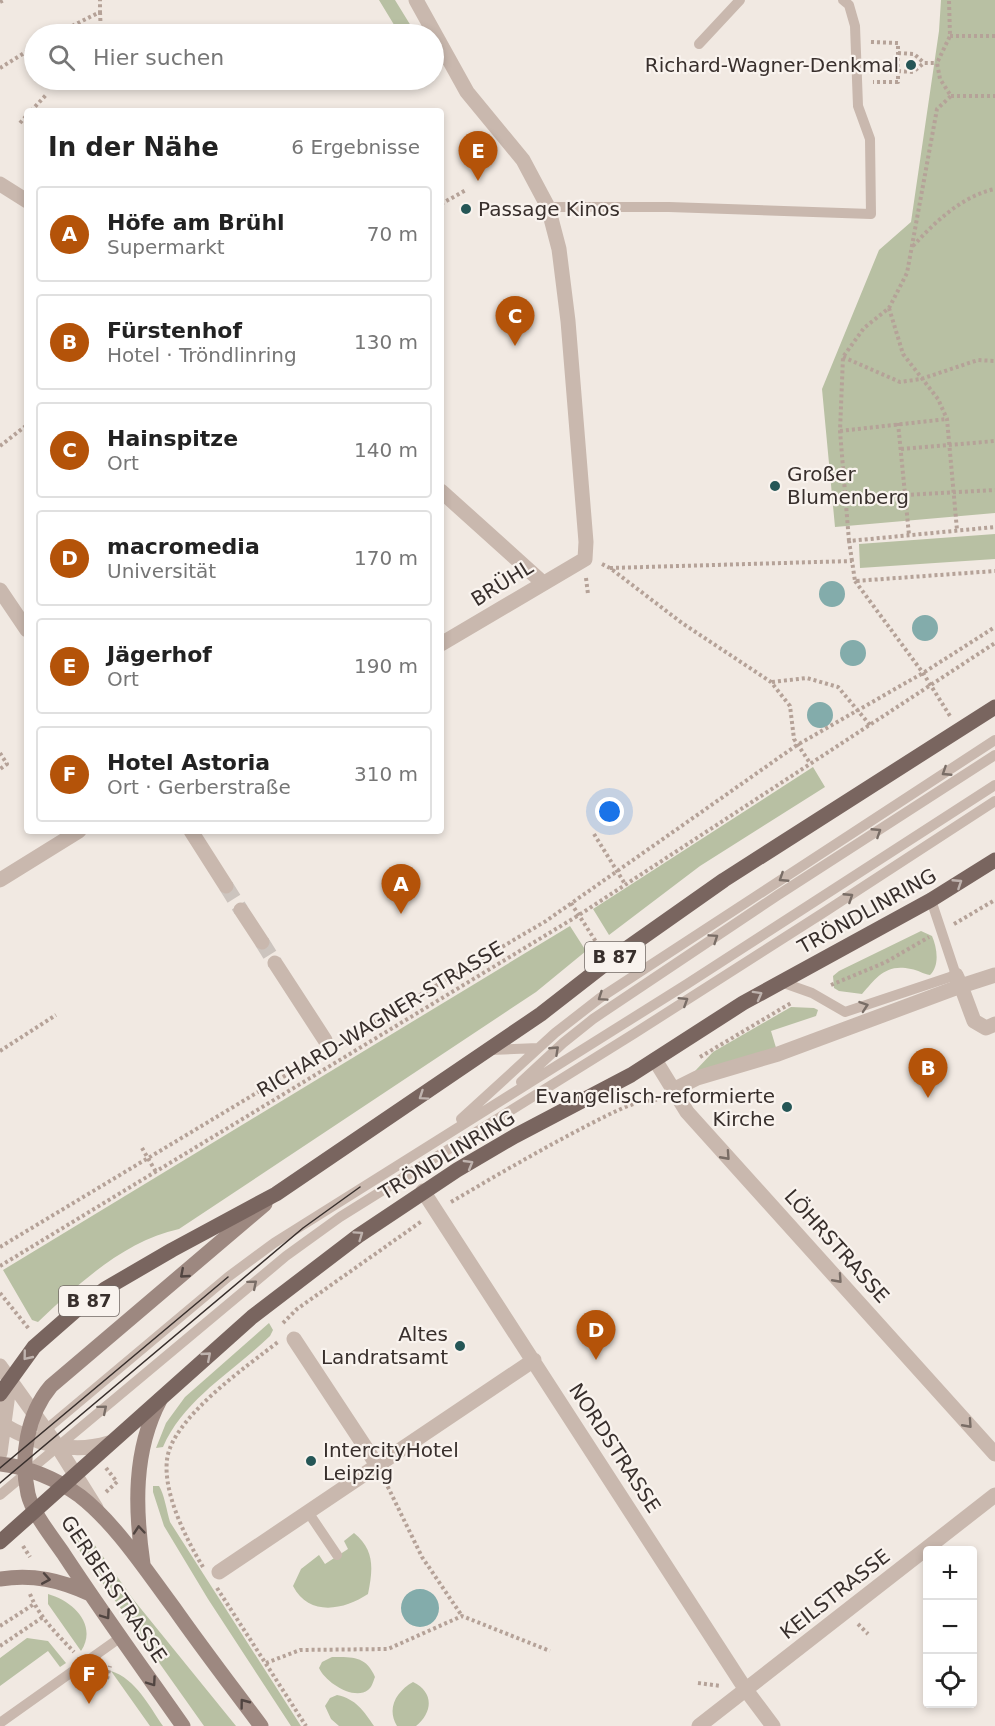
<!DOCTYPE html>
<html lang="de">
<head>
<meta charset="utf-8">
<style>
  :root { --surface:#fff; --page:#f6f6f6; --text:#222; --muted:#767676; --line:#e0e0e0; --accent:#b45309 }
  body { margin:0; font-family:"DejaVu Sans",sans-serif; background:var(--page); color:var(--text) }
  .controls { position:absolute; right:18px; bottom:18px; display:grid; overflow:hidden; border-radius:6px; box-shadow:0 3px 9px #0003 }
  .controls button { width:54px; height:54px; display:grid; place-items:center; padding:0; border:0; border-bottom:2px solid var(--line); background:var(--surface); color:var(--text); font:30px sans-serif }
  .you { position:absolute; left:610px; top:812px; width:21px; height:21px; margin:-15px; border:4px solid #fff; border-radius:50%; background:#1a73e8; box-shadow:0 0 0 9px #1a73e833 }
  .badge { display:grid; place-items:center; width:39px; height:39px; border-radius:50%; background:var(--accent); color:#fff; font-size:20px; font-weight:700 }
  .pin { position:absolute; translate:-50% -50px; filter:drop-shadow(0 2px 3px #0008) }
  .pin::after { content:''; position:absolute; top:32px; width:21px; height:18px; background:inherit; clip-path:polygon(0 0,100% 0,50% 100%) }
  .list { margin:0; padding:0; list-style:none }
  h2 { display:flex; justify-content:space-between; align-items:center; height:78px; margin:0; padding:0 24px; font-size:26px }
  h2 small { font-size:20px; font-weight:400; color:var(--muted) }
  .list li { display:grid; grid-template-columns:39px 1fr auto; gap:18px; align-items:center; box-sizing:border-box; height:96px; margin:0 12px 12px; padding:0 12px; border:2px solid var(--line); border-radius:6px }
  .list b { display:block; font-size:22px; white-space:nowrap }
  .list p { margin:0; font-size:20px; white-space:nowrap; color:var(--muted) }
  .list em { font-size:20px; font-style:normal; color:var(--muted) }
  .icon { flex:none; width:33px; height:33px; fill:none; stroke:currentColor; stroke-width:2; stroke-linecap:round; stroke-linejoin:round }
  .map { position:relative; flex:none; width:995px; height:1726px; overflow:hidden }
  .search { position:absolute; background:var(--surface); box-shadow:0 3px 9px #0003; left:24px; top:24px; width:420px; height:66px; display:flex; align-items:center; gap:15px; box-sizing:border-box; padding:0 21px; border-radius:33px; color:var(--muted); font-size:22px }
  .panel { position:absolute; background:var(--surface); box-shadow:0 3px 9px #0003; left:24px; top:108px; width:420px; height:726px; border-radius:6px }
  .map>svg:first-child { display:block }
  .green { fill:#b8c0a3 }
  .water { fill:#83acab }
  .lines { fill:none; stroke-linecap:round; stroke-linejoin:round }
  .street-tunnel { stroke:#ccc4be; stroke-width:15; stroke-dasharray:15 8; stroke-linecap:butt }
  .path { stroke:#b5a298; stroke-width:4; stroke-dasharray:3 3; stroke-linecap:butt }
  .lane { stroke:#c9b8ae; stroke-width:10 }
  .street { stroke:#c9b8ae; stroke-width:15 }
  .secondary { stroke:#9d8880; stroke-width:15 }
  .primary { stroke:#79655f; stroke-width:15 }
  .tram { stroke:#382f2c; stroke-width:1.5 }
  .oneway { stroke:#796d66 }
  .oneway2 { stroke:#bfb3ae }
  .oneway3 { stroke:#514541 }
  .poi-dot { fill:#255656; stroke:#f9f3ee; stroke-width:2 }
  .labels { text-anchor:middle; stroke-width:4.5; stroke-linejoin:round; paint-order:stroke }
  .shield { fill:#f9f3ee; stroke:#726a66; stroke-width:1.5 }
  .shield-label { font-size:18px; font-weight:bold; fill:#382f2c }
  .poi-label { font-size:20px; fill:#382f2c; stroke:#f9f3ee; text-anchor:end }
  .street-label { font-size:20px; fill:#382f2c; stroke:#f9f3ee }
</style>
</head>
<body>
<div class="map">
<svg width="995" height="1726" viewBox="0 0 995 1726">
  <rect width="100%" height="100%" fill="#f1e9e2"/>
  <path class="green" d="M379,0h16l16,26 -12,7z
    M941,0h54v513l-160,14 -13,-138 57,-139 32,-28 28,-191z
    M995,534v25l-135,9 -1,-24z
    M813,767l12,20 -125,79 -91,69 -16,-26z
    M570,926l16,25 -50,41 -357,237c-55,12 -101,55 -141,93l-6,-2 -29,-50z
    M921,931l11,5c5,12 8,29 -2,39 -7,-1 -12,-5 -19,-6 -25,-6 -35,9 -49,25l-23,-3 -5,-3 -1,-12 6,-5z
    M791,1007l23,1 4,2 -2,6 -45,15 6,20 -81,26 -1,-6 18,-19z
    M269,1323l4,7 -3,6c-36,35 -86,63 -107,111l-7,1 10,-25 19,-26z
    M153,1486h6c5,7 8,26 11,36l131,204h-10l-83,-127 -44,-73 -11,-34z
    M82,1527l51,72 103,127h-32l-134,-189z
    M354,1533c21,17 19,36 14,61 -24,16 -59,23 -75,-8l8,-17 18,-14 6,9 23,-15 -4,-8z
    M48,1594c25,7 50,31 33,57l-33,-47z
    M27,1638l21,3 18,22 -6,4 -12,-16 -48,35v-28z
    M332,1657c21,0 34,-1 43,20 -2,5 -3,10 -7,13 -14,11 -43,-8 -49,-22l3,-6z
    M111,1671c25,8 38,35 52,55h-13z
    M413,1682c21,10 20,30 3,44h-19c-11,-18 0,-35 16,-44z
    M337,1695c19,4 27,16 37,31h-35l-8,-7 -6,-13 5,-8z"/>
  <path class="water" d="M819 594a13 13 0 1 1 26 0a13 13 0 1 1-26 0Z
    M912 628a13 13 0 1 1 26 0a13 13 0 1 1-26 0Z
    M840 653a13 13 0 1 1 26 0a13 13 0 1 1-26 0Z
    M807 715a13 13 0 1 1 26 0a13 13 0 1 1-26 0Z
    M401 1608a19 19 0 1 1 38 0a19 19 0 1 1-38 0Z"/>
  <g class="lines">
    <path class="street-tunnel" d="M226,886l15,24
      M262,942l13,21"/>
    <path class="path" d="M0,2l4,-2
      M100,12l1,22
      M56,34l44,-22v-12
      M950,36h45
      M871,42l27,1v39h-25
      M898,53l16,1 10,9
      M0,68l34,-21
      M898,71l15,1 11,-9h13
      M951,96h44
      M31,111l15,-16
      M20,123l7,-8
      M441,204l25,-14
      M913,246c22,-24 49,-50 82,-57
      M889,308l14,46 35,45 9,20 10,111
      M843,357l57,25 21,-3 57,-19 17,1
      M898,423l11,112
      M840,431l107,-12
      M0,446l27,-21
      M901,449l94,-8
      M905,495l90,-5
      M849,541l-9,-110 3,-74 21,-29 25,-20 18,-35 30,-164 14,-13 -11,-17 -3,-16 13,-27 -1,-36
      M852,561l-3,-20 146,-14
      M602,564l8,4 72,55 89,59 19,24 4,33 16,24
      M610,568l242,-7 3,20 140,-10
      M586,578l2,16
      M855,581l68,92 27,43
      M772,682l35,-4 31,9 32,38
      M0,753l7,11 -7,5
      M594,834l31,50
      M571,903l29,45
      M954,924l41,-24
      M831,985l55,-23 43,-25
      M342,1041l204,-120 251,-176 126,-72 72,-46
      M0,1051l56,-36
      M700,1057l91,-54
      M142,1148l14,24
      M451,1202c53,-31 106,-62 161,-89 11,-5 23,-11 35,-12 6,-1 8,0 13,-3
      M0,1247l318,-191
      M0,1266l579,-351 416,-272
      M0,1293l29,36
      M283,1323l14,-14 125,-88
      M106,1468l11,14
      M385,1481l37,76 40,59
      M106,1492l12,-11
      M23,1546l7,11
      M203,1567c-17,-28 -40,-74 -36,-107 4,-41 80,-94 111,-118
      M217,1588l89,138
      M30,1594c9,23 27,40 44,58
      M858,1624l10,10
      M0,1626l34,-22
      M0,1646l43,-29
      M266,1663l34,-13 88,-1 74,-33 88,35
      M107,1679l3,-13
      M698,1683l23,3"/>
    <path class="lane" d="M699,44l41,-44
      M548,207h121l202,7 -1,-75 -12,-33 -3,-80 -6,-21 -6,-5
      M781,982l31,11 33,19 111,-37 -25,-75
      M491,1050l47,-2
      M521,1082l42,-39 30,-24 185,-124 217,-140
      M461,1119l94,-86 45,-35 395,-258
      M42,1433l186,-156 46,-34 413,-259 308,-199
      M0,1495l286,-239 54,-39 295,-184 191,-122 169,-110
      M308,1512l29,43
      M0,1723l121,-86"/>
    <path class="street" d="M416,0l51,92 56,68 25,47 11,42 9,72 18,221 -1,17 -144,85
      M0,184l27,17
      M441,491l101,91
      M0,590l27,40
      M191,831l35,55
      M0,880l79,-49
      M241,910l21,32
      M275,963l50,77
      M995,975l-34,11 13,35 12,7 9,-4
      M655,1060l32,52 308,342
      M673,1090l24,-12 81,-24 183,-68 -5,-11
      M423,1191l323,499 27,36
      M294,1339l83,126
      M0,1366l58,81 38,61
      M0,1423c34,20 70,32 109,20
      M0,1453l10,-74
      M219,1572l315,-212
      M699,1726l296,-231"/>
    <path class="secondary" d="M0,1464c28,3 57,15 80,32 36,28 67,76 94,112 28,40 58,79 87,118
      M143,1564c-8,-55 -10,-113 17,-164
      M0,1579c33,-5 60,1 90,15
      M183,1726c-40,-57 -82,-115 -120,-173 -11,-16 -31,-41 -35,-59 -8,-36 -1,-80 23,-108l214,-182"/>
    <path class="primary" d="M0,1394l34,-47 40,-35 31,-23 67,-39 104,-56 265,-180 68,-53 115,-81 271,-173
      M0,1542l252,-225 106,-81 99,-66 58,-34 116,-61 112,-72 188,-103 64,-40"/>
    <path class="tram" d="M0,1468l228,-191
      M0,1483l303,-255 57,-41"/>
  </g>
  <defs><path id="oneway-chevron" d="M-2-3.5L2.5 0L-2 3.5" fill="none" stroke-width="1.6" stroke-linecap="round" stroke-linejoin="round" transform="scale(1.5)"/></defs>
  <g class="oneway">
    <use href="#oneway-chevron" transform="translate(946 772) rotate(147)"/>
    <use href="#oneway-chevron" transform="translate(877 832) rotate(-33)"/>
    <use href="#oneway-chevron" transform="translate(783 878) rotate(147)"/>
    <use href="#oneway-chevron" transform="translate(849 897) rotate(-33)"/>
    <use href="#oneway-chevron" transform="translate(714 938) rotate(-34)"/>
    <use href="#oneway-chevron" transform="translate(602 997) rotate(146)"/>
    <use href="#oneway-chevron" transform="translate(684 1001) rotate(-32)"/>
    <use href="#oneway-chevron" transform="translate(864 1006) rotate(-19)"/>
    <use href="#oneway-chevron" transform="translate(555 1050) rotate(-43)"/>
    <use href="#oneway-chevron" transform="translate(726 1156) rotate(48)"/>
    <use href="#oneway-chevron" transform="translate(838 1279) rotate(48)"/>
    <use href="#oneway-chevron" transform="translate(253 1284) rotate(-40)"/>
    <use href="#oneway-chevron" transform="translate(103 1409) rotate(-40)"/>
    <use href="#oneway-chevron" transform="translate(968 1424) rotate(48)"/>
  </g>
  <g class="oneway2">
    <use href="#oneway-chevron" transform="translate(958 883) rotate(-33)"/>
    <use href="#oneway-chevron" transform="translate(758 995) rotate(-29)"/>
    <use href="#oneway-chevron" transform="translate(423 1096) rotate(146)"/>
    <use href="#oneway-chevron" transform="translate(469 1164) rotate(-30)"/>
    <use href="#oneway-chevron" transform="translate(359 1235) rotate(-35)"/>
    <use href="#oneway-chevron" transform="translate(27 1356) rotate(129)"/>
    <use href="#oneway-chevron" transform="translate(207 1356) rotate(-41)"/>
  </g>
  <g class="oneway3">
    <use href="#oneway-chevron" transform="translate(184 1274) rotate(139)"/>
    <use href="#oneway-chevron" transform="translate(139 1530) rotate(-95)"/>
    <use href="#oneway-chevron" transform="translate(46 1579) rotate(10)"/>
    <use href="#oneway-chevron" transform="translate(106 1615) rotate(55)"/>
    <use href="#oneway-chevron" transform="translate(152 1682) rotate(55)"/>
    <use href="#oneway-chevron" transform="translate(244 1703) rotate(-127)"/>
  </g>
  <g class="poi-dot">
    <circle cx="911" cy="65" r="6"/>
    <circle cx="466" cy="209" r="6"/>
    <circle cx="775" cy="486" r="6"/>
    <circle cx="787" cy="1107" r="6"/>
    <circle cx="460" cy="1346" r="6"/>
    <circle cx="311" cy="1461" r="6"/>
  </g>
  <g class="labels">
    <g class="shield">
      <rect x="585" y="942" width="60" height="30" rx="4.5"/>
      <rect x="59" y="1286" width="60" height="30" rx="4.5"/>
    </g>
    <g class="shield-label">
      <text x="615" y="963">B 87</text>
      <text x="89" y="1307">B 87</text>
    </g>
    <g class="poi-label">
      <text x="899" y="72">Richard-Wagner-Denkmal</text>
      <text x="478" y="216" text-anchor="start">Passage Kinos</text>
      <text x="787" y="481" text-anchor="start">Großer<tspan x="787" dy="23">Blumenberg</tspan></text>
      <text x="775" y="1103">Evangelisch-reformierte<tspan x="775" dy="23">Kirche</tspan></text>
      <text x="448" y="1341">Altes<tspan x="448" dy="23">Landratsamt</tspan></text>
      <text x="323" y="1457" text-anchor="start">IntercityHotel<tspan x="323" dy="23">Leipzig</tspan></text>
    </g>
    <g class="street-label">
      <text transform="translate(502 583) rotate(-32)" y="7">BRÜHL</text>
      <text transform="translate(867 911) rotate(-29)" y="7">TRÖNDLINRING</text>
      <text transform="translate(380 1019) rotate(-31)" y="7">RICHARD-WAGNER-STRASSE</text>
      <text transform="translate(447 1155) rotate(-31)" y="7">TRÖNDLINRING</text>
      <text transform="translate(837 1246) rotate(48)" y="7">LÖHRSTRASSE</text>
      <text transform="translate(615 1448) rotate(57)" y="7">NORDSTRASSE</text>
      <text transform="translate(114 1589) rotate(56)" y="7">GERBERSTRASSE</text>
      <text transform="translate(835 1594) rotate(-38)" y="7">KEILSTRASSE</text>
    </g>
  </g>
</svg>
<div class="controls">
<button>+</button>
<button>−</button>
<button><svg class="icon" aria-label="locate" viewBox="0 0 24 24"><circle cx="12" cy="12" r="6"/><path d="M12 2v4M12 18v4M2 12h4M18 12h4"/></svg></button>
</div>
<div class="you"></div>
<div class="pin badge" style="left:401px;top:914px">A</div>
<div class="pin badge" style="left:928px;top:1098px">B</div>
<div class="pin badge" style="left:515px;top:346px">C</div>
<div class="pin badge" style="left:596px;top:1360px">D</div>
<div class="pin badge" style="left:478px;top:181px">E</div>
<div class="pin badge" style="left:89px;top:1704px">F</div>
<div class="search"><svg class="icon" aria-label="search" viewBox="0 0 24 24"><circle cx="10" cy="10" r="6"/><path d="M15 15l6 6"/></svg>Hier suchen</div>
<section class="panel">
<h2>In der Nähe<small>6 Ergebnisse</small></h2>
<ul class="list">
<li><span class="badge">A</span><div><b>Höfe am Brühl</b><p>Supermarkt</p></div><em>70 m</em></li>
<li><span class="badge">B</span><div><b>Fürstenhof</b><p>Hotel · Tröndlinring</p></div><em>130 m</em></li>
<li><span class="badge">C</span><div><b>Hainspitze</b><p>Ort</p></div><em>140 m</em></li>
<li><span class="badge">D</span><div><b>macromedia</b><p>Universität</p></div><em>170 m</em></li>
<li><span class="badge">E</span><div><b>Jägerhof</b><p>Ort</p></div><em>190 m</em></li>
<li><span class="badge">F</span><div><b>Hotel Astoria</b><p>Ort · Gerberstraße</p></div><em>310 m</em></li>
</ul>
</section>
</div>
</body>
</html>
